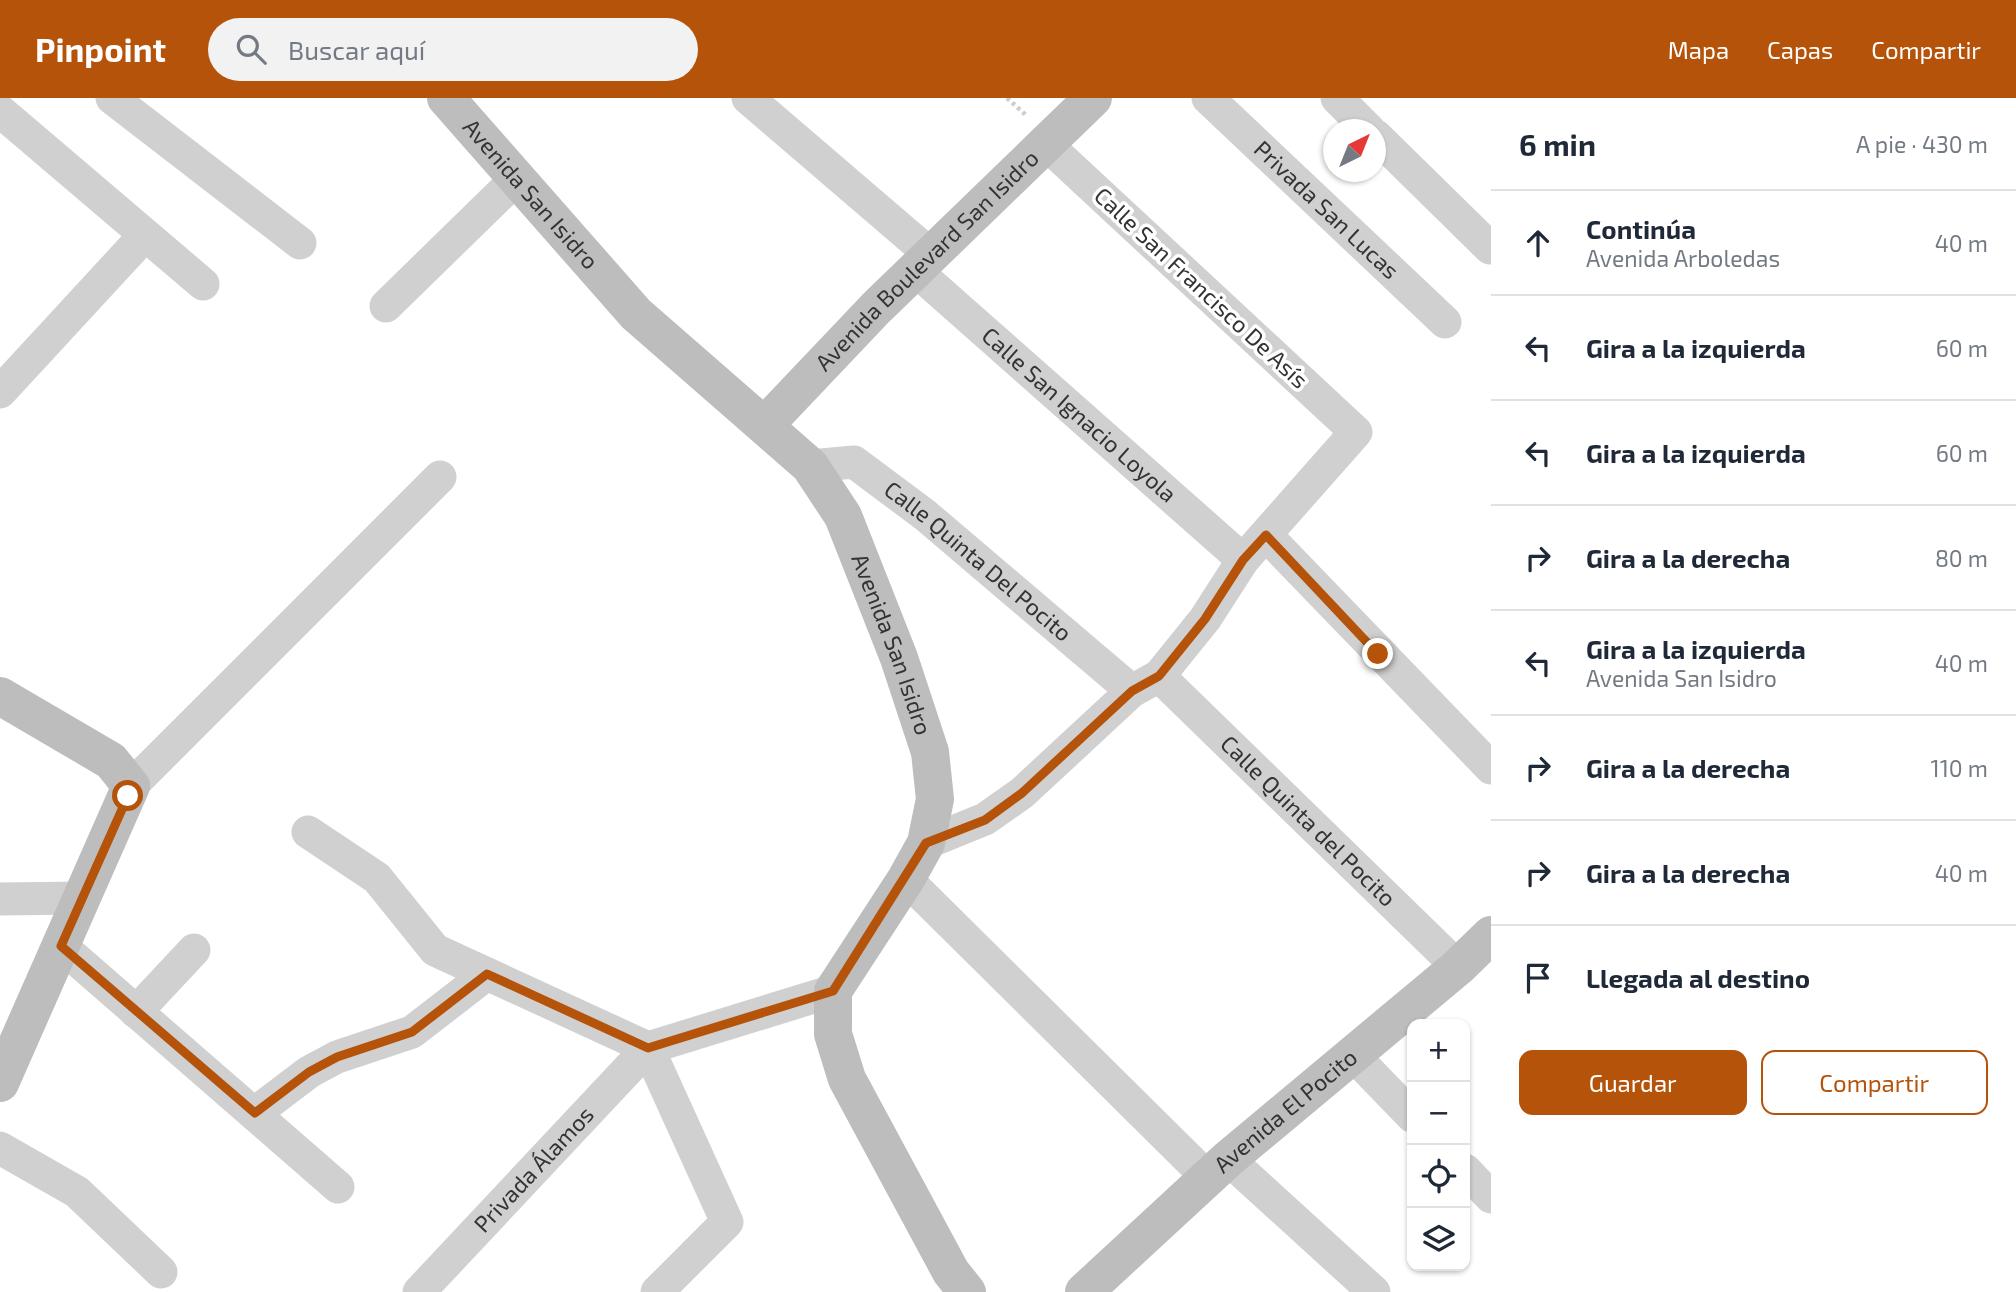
<!DOCTYPE html>
<html lang="es">
<head>
<meta charset="utf-8">
<style>
  :root { --surface:#fff; --page:#f2f2f3; --text:#1f2937; --muted:#747a83; --line:#e0e1e3; --accent:#b45309 }
  body { margin:0; font-family:"Exo 2",sans-serif; background:var(--page); color:var(--text) }
  .controls { position:absolute; right:21px; bottom:21px; display:grid; overflow:hidden; border-radius:14px; box-shadow:0 2px 5px #0004 }
  .controls button { width:63px; height:63px; display:grid; place-items:center; padding:0; border:0; border-bottom:2px solid var(--line); background:var(--surface); color:var(--text); font:35px sans-serif }
  .compass { position:absolute; left:1323px; top:21px; width:63px; height:63px; border-radius:50%; background:var(--surface); box-shadow:0 2px 5px #0004; rotate:43deg }
  .stop { position:absolute; width:21px; height:21px; margin:-16px; border:5px solid #b45309; border-radius:50%; background:#fff }
  .stop.end { background:#b45309; border-color:#fff; box-shadow:0 2px 7px #0008 }
  .list { margin:0; padding:0; list-style:none }
  h2 { display:flex; justify-content:space-between; align-items:center; height:91px; margin:0; padding:0 28px; font-size:30px }
  h2 small { font-size:23px; font-weight:400; color:var(--muted) }
  .list li { display:grid; grid-template-columns:46px 1fr auto; gap:21px; align-items:center; box-sizing:border-box; height:105px; padding:0 28px; border-top:2px solid var(--line) }
  .list b { display:block; font-size:26px; white-space:nowrap }
  .list p { margin:0; font-size:23px; white-space:nowrap; color:var(--muted) }
  .list em { font-size:23px; font-style:normal; color:var(--muted) }
  .actions { display:flex; gap:14px; padding:21px 28px }
  .actions a { flex:1; padding:16px 0; border:2px solid var(--accent); border-radius:14px; text-align:center; font-size:24px; color:var(--accent) }
  .actions .main { background:var(--accent); color:#fff }
  .icon { flex:none; width:38px; height:38px; fill:none; stroke:currentColor; stroke-width:2; stroke-linecap:round; stroke-linejoin:round }
  .map { position:relative; flex:none; width:1491px; height:1194px; overflow:hidden }
  header { display:flex; align-items:center; gap:42px; box-sizing:border-box; height:98px; padding:0 35px; background:var(--accent); color:#fff }
  header strong { font-size:33px }
  nav { display:flex; gap:38px; margin-inline-start:auto; font-size:24px }
  .search { width:490px; height:63px; background:var(--page); display:flex; align-items:center; gap:18px; box-sizing:border-box; padding:0 24px; border-radius:38px; color:var(--muted); font-size:26px }
  main { display:flex }
  aside { flex:1; background:var(--surface) }
  .map>svg:first-child { display:block }
  .lines { fill:none; stroke-linecap:round; stroke-linejoin:round }
  .path { stroke:#cdcdcd; stroke-width:4.5; stroke-dasharray:3.5 3.5; stroke-linecap:butt }
  .minor { stroke:#d0d0d0; stroke-width:33 }
  .secondary { stroke:#bdbdbd; stroke-width:38 }
  .route { stroke:#b45309; stroke-width:9 }
  .labels { text-anchor:middle; stroke-width:7; stroke-linejoin:round; paint-order:stroke }
  .street-label { font-size:23px; fill:#333; stroke:#fff }
</style>
</head>
<body>
<header>
<strong>Pinpoint</strong>
<div class="search"><svg class="icon" aria-label="search" viewBox="0 0 24 24"><circle cx="10" cy="10" r="6"/><path d="M15 15l6 6"/></svg>Buscar aquí</div>
<nav><a>Mapa</a><a>Capas</a><a>Compartir</a></nav>
</header>
<main>
<div class="map">
<svg width="1491" height="1194" viewBox="0 0 1491 1194">
  <rect width="100%" height="100%" fill="#fff"/>
  <g class="lines">
    <path class="path" d="M1007,0l20,18"/>
    <g class="minor">
      <path d="M112,0l188,145"/>
      <path d="M748,0l183,157"/>
      <path id="s1" d="M1208,0l237,224"/>
      <path d="M1337,0l32,32"/>
      <path d="M0,13l203,173"/>
      <path d="M1376,38l114,112"/>
      <path id="s2" d="M915,172l328,290"/>
      <path d="M386,208l130,-127"/>
      <path d="M0,294l145,-157"/>
      <path id="s3" d="M810,368l44,-4 71,53 207,176"/>
      <path d="M1266,437l225,233"/>
      <path id="s4" d="M1159,578l299,291"/>
      <path d="M131,688l309,-309"/>
      <path d="M308,734l69,46 58,72 213,98 185,-57"/>
      <path d="M926,745l59,-24 37,-26 110,-102 27,-15 46,-57 38,-59 113,-128 -310,-288"/>
      <path d="M906,781l301,298"/>
      <path d="M0,801l82,-1"/>
      <path d="M61,848l277,241"/>
      <path d="M136,914l58,-62"/>
      <path d="M648,950l79,174 -70,70"/>
      <path d="M1353,957l59,61"/>
      <path d="M255,1015l54,-41 28,-15 75,-25 75,-58"/>
      <path d="M0,1050l77,44 84,80"/>
      <path d="M1228,1061l146,133"/>
      <path d="M1465,1072l26,27"/>
      <path id="s5" d="M419,1194l229,-244"/>
    </g>
    <g class="secondary">
      <path id="s6" d="M446,0l190,216 174,152 33,50 56,142 31,94 5,47 -9,44 -20,36 -73,112v43l14,45 104,193 16,20"/>
      <path id="s7" d="M765,327l111,-117 217,-210"/>
      <path d="M0,598l111,65 20,25 -131,297"/>
      <path id="s8" d="M1084,1194l144,-133 230,-192 33,-32"/>
    </g>
  </g>
  <g class="lines">
    <path class="route" d="M128,698l-67,150 194,167 54,-41 28,-15 75,-25 75,-58 161,74 185,-57 93,-148 59,-23 37,-27 110,-102 27,-15 46,-57 38,-59 23,-25 112,119"/>
  </g>
  <g class="labels">
    <g class="street-label">
      <text dy="8" stroke="none"><textPath href="#s6" startOffset="128">Avenida San Isidro</textPath></text>
      <text dy="8" stroke="none"><textPath href="#s1" startOffset="163">Privada San Lucas</textPath></text>
      <text dy="8" stroke="none"><textPath href="#s7" startOffset="231">Avenida Boulevard San Isidro</textPath></text>
      <text transform="translate(1201 190) rotate(43)" y="8">Calle San Francisco De Asís</text>
      <text dy="8" stroke="none"><textPath href="#s2" startOffset="219">Calle San Ignacio Loyola</textPath></text>
      <text dy="8" stroke="none"><textPath href="#s3" startOffset="203">Calle Quinta Del Pocito</textPath></text>
      <text dy="8" stroke="none"><textPath href="#s6" startOffset="716">Avenida San Isidro</textPath></text>
      <text dy="8" stroke="none"><textPath href="#s4" startOffset="208">Calle Quinta del Pocito</textPath></text>
      <text dy="8" stroke="none"><textPath href="#s8" startOffset="271">Avenida El Pocito</textPath></text>
      <text dy="8" stroke="none"><textPath href="#s5" startOffset="168">Privada Álamos</textPath></text>
    </g>
  </g>
</svg>
<div class="controls">
<button>+</button>
<button>−</button>
<button><svg class="icon" aria-label="locate" viewBox="0 0 24 24"><circle cx="12" cy="12" r="6"/><path d="M12 2v4M12 18v4M2 12h4M18 12h4"/></svg></button>
<button><svg class="icon" aria-label="layers" viewBox="0 0 24 24"><path d="M12 4l9 5-9 5-9-5zM3 14l9 5 9-5"/></svg></button>
</div>
<svg class="compass" viewBox="-18 -18 36 36"><path d="M0-13l5 13h-10z" fill="#e53935"/><path d="M0 13l5-13h-10z" fill="#747a83"/></svg>
<div class="stop" style="left:128px;top:698px"></div>
<div class="stop end" style="left:1378px;top:556px"></div>
</div>
<aside>
<h2>6 min<small>A pie · 430 m</small></h2>
<ul class="list">
<li><svg class="icon" aria-label="ahead" viewBox="0 0 24 24"><path d="M12 20V5M6 11l6-6 6 6"/></svg><div><b>Continúa</b><p>Avenida Arboledas</p></div><em>40 m</em></li>
<li><svg class="icon" aria-label="left" viewBox="0 0 24 24"><path d="M17 20v-9H6M10 6l-5 5 5 5"/></svg><div><b>Gira a la izquierda</b></div><em>60 m</em></li>
<li><svg class="icon" aria-label="left" viewBox="0 0 24 24"><path d="M17 20v-9H6M10 6l-5 5 5 5"/></svg><div><b>Gira a la izquierda</b></div><em>60 m</em></li>
<li><svg class="icon" aria-label="right" viewBox="0 0 24 24"><path d="M7 20v-9h11M14 6l5 5-5 5"/></svg><div><b>Gira a la derecha</b></div><em>80 m</em></li>
<li><svg class="icon" aria-label="left" viewBox="0 0 24 24"><path d="M17 20v-9H6M10 6l-5 5 5 5"/></svg><div><b>Gira a la izquierda</b><p>Avenida San Isidro</p></div><em>40 m</em></li>
<li><svg class="icon" aria-label="right" viewBox="0 0 24 24"><path d="M7 20v-9h11M14 6l5 5-5 5"/></svg><div><b>Gira a la derecha</b></div><em>110 m</em></li>
<li><svg class="icon" aria-label="right" viewBox="0 0 24 24"><path d="M7 20v-9h11M14 6l5 5-5 5"/></svg><div><b>Gira a la derecha</b></div><em>40 m</em></li>
<li><svg class="icon" aria-label="arrive" viewBox="0 0 24 24"><path d="M6 21V4h12l-3 4 3 4H6"/></svg><div><b>Llegada al destino</b></div></li>
</ul>
<div class="actions"><a class="main">Guardar</a><a>Compartir</a></div>
</aside>
</main>
</body>
</html>
